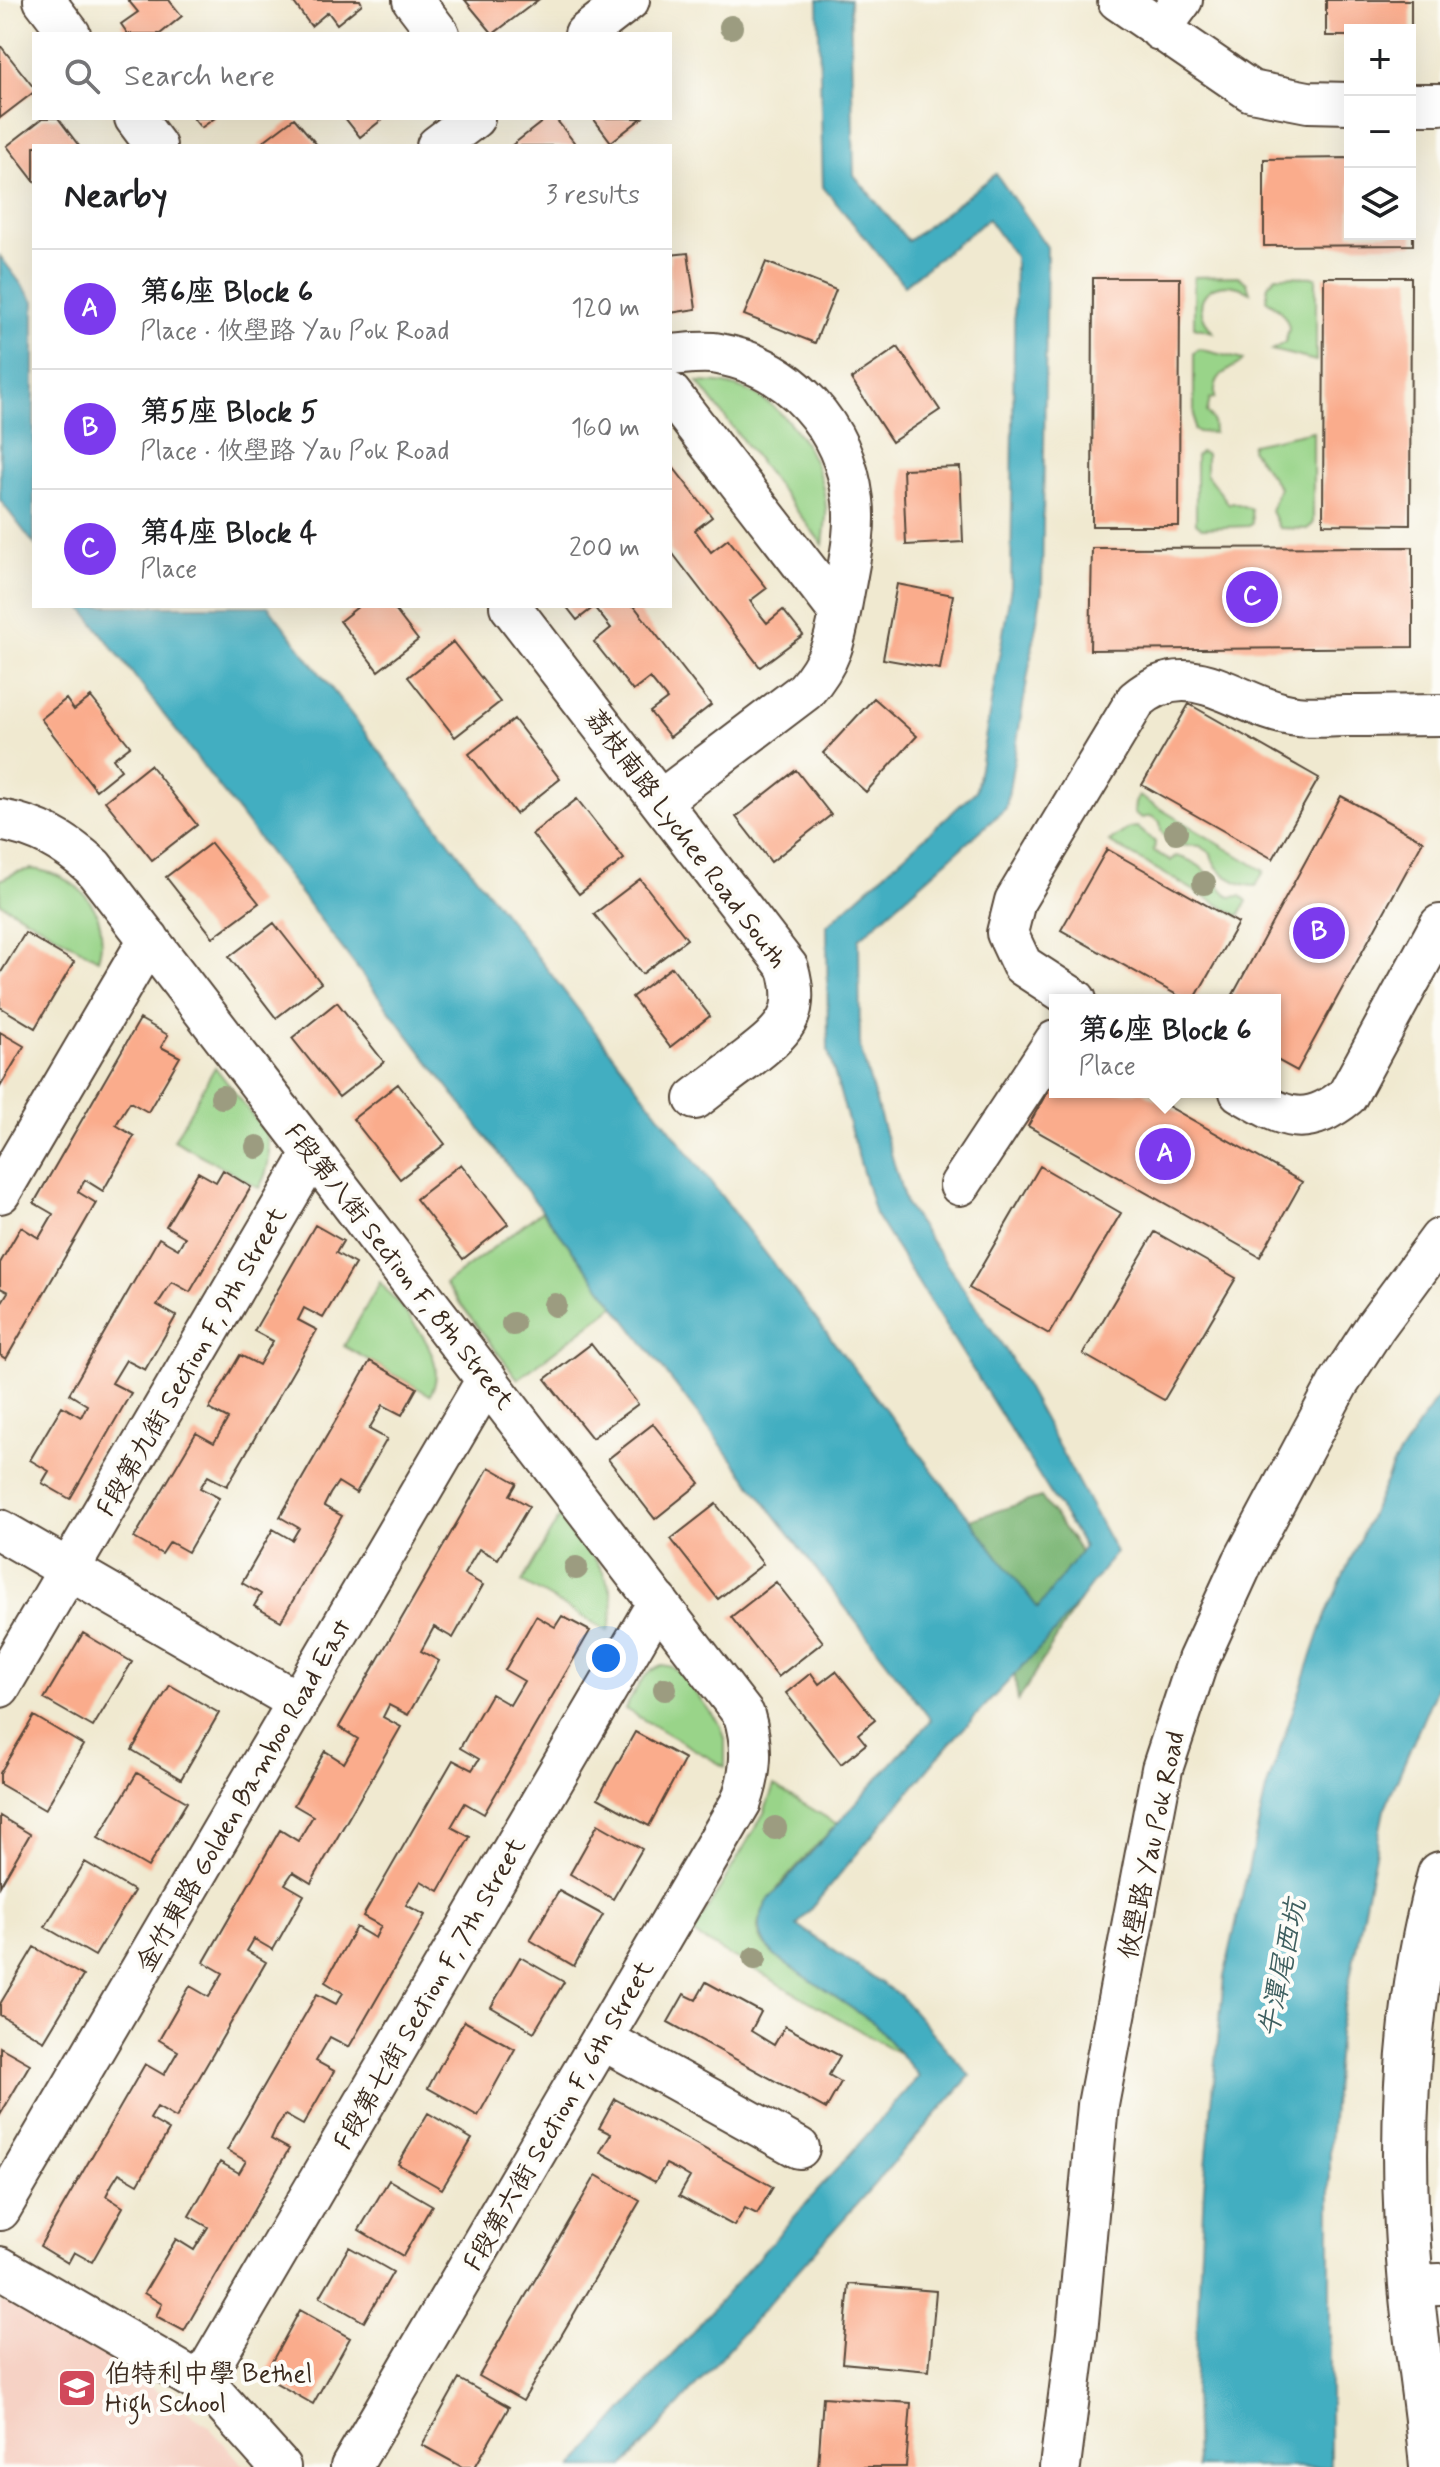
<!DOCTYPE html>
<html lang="en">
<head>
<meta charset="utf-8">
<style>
  :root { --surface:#fff; --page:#f6f6f6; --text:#202124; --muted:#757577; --line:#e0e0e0; --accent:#7c3aed }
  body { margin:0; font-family:Mynerve,"LXGW WenKai TC",sans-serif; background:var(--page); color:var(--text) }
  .controls { position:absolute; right:24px; top:24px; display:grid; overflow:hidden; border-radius:0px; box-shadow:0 8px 32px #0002 }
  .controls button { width:72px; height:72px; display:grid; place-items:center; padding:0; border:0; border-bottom:2px solid var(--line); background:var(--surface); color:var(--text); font:40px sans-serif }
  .you { position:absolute; left:606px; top:1658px; width:28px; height:28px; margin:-20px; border:6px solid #fff; border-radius:50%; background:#1a73e8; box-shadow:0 0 0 12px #1a73e833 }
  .badge { display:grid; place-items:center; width:52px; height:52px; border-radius:50%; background:var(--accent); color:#fff; font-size:26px; font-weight:700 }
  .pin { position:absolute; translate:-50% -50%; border:4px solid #fff; box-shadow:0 2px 8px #0006 }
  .popup { position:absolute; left:1049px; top:994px; width:232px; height:104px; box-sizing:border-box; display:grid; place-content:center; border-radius:0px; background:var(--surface); filter:drop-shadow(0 2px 6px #0005); font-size:26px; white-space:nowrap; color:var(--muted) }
  .popup b { font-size:30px; color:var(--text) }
  .popup::after { content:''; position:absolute; left:50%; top:100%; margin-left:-16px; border:16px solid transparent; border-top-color:var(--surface) }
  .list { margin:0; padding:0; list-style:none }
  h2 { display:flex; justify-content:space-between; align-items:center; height:104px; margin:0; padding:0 32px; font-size:34px }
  h2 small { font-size:26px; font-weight:400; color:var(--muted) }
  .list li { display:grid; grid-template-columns:52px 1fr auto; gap:24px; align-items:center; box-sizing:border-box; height:120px; padding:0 32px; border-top:2px solid var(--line) }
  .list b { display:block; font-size:30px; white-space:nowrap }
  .list p { margin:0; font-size:26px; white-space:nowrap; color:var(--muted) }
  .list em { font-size:26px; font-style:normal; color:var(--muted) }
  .icon { flex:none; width:44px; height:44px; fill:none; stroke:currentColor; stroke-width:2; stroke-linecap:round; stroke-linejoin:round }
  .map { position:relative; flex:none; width:1440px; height:2467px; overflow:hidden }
  .search { position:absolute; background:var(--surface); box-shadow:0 8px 32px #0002; left:32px; top:32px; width:640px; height:88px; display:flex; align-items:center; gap:20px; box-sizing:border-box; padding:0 28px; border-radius:0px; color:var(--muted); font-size:30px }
  .panel { position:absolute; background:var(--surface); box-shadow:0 8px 32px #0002; left:32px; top:144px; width:640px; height:464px; border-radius:0px }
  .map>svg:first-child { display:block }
  .built { fill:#f6d2c5 }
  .green { fill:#99d489; stroke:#6a7f54; stroke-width:2 }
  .forest { fill:#7ab675; stroke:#5a704a; stroke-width:2 }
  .water { fill:#43aec1; stroke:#3f6c70; stroke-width:2 }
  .building { fill:#faac8c }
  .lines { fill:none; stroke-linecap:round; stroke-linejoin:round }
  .street-casing { stroke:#564739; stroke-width:44 }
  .secondary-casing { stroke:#564739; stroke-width:48 }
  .street { stroke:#fff; stroke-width:40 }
  .secondary { stroke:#fff; stroke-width:44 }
  .tree { fill:#9c9c80 }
  .labels { text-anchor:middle; stroke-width:8; stroke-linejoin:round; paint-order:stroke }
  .street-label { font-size:26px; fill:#3b2a1e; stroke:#fdfcf7 }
  .poi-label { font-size:26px; fill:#3b2a1e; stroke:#fdfcf7; text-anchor:start }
  .water-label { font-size:28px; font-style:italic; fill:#3e5f5f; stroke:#fdfcf7 }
</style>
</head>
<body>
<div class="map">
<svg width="1440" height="2467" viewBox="0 0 1440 2467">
  <rect width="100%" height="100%" fill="#fdfcf7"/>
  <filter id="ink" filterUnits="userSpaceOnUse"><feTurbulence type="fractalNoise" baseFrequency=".0125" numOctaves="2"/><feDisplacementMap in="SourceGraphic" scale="16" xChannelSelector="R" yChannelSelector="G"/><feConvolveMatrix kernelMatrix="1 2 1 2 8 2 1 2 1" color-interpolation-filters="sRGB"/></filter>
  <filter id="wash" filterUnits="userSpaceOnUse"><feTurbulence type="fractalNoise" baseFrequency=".006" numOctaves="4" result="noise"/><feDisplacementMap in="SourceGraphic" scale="32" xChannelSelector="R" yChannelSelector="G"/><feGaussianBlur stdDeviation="1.8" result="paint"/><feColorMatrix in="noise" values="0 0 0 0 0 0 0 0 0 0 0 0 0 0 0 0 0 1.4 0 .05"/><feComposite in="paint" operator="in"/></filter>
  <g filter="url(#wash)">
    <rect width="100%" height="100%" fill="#f0e9d0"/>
    <path class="built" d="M0,2302l20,3 79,45 109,76 37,41h-245z"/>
    <path class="green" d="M1238,276l9,7 3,9c-34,-19 -67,5 -37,40l-19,-5v-50z
      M1276,276l40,1v84l-44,-11 13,-8 4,-13c-1,-11 -13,-25 -23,-29l2,-15z
      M1199,349l44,11 -1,2c-18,10 -29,14 -27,36l-5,1 -3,13 6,8 1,13 -16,-1 -4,-3v-76z
      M698,382c10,1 21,0 31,3 54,12 93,70 97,123 1,12 -2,25 -3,37z
      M1313,431v93l-6,5 -28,-1 -8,-17 8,-24 -28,-38 1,-5z
      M1200,452l6,2v20l23,30 3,-2 19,7 1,14 -3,3 -47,2 -6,-5v-67z
      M1139,796l125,75 -8,15c-18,0 -43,-14 -45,-33l-11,-7 -29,-1 -10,-14 -1,-9 -9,-6 -9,2 -8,-5 1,-10z
      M1137,827l18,15 -1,9 17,10 5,-5c30,7 34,23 54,41l11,-1 6,5 -8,15 -130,-74 20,-14z
      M32,869c47,6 80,43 66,90l-98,-56v-23l17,-8z
      M215,1067l51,66c6,21 3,37 -7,55l-85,-48z
      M542,1211l73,94 -97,74 -73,-95z
      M380,1282c23,30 73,74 50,113l-86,-49z
      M560,1516c28,36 66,66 48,115l-86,-49z
      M662,1665l10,2 9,7 40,52 4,13v28l-100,-58c10,-17 17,-37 37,-44z
      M774,1786l63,38c-19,21 -82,79 -79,105 2,12 9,19 17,27l100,68 27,31 -209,-121 71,-121z"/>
    <path class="forest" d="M1041,1497l55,76 -78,128 -11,-84 -78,-84z"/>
    <path class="water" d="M818,0h32l4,175 54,66 88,-67 51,73 -5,343 -36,218 -147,131 1,108 46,158 101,147 109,200 -61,80 -106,112 -152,181 103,71 70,80 -346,391h-51l346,-391 -44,-52 -100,-68c-19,-19 -20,-36 -5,-58l161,-178 -850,-1114h187l770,1002 46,-61 -209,-333 -47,-163 -1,-126 149,-134 35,-204 4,-330 -27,-38 -84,66 -81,-98z
      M0,256l34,45v243l-34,-44z
      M1440,1393v287l-56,130 -45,222 -9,111v324h-134l-2,-75 10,-205 20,-210 42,-187 60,-176 69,-153z"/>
    <g id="blocks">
      <path class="building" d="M128,0h41l13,16 -22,18h-32l-7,-10 17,-12z
        M292,0h68l2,4 -25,20 -9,-12 -17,14z
        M465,0h73l-45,34z
        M1326,0h85v30h-61v6h-24z
        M0,45l34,43v4l-34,26z
        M43,118h15l21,28h-45v35l-27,-35z
        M193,118h22l-14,10z
        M294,118l24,28h-60l7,-6z
        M345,118h39l-24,19z
        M547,118h8l22,28h-66z
        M593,118h49l-31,24z
        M1350,158v76h63v11l-149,1v-87z
        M688,253l8,56 -26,4v-58z
        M766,262l70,28 -21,53 -71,-28z
        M1324,277h87l-1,248 -87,-1z
        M1093,278h87l-1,248h-87z
        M898,347l42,63 -48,32 -41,-63z
        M673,467l39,50 -17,13 16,22 17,-13 39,49 -17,13 8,11 9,11 16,-13 20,25 -43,32 -90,-117v-80z
        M960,467l3,75 -57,3 -3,-76z
        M1413,547v100l-323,3 2,-102z
        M897,584l56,11 -13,74 -57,-10z
        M359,606h33l26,34 -40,31 -38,-50z
        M566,606h68l77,99 -41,32 -20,-25 17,-13 -17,-21 -17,13 -39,-49 17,-14 -17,-21 -17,13z
        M453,642l47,60 -45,35 -47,-60z
        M91,697l39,49 -17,13 8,11 -25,20 -55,-71 25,-20 8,11z
        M874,698l43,38 -51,56 -43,-39z
        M1189,704l130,74 -46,81 -131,-74z
        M514,719l46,60 -44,35 -47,-60z
        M150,765l47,60 -45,35 -47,-59z
        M796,770l35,45 -60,47 -35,-45z
        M1341,796l82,45 -126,230 -22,-12v-59h-45z
        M577,799l47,60 -45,35 -47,-60z
        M211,843l48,60 -46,34 -47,-60z
        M1107,849l131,74 -44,77h-8l-125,-70z
        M640,879l47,60 -45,35 -48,-60z
        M274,923l47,60 -45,35 -47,-61z
        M25,933l49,29 -39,66 -35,-21v-33z
        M672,967l38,49 -40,31 -38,-50z
        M337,1002l47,60 -45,35 -47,-59z
        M140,1019l28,16 -7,12 19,10 -32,55 -18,-10 -7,11 -7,12 18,11 -31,55 -18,-11 -7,12 18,11 -90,156 -6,-4v-50l8,-13 -8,-4v-25l21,-36 18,11 14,-24 -19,-11z
        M0,1032l24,14 -24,41z
        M1055,1078v14h88l159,90 -42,75 -232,-131z
        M398,1084l47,60 -45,35 -47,-60z
        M461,1164l47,60 -45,35 -47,-60z
        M1040,1166l81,47 -72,121 -80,-46z
        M223,1170l28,17 -61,105 -18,-10 -15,23 19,11 -31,54 -19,-10 -14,23 19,10 -61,106 -28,-16 7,-12 -19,-11 32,-54 19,11 6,-12 -18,-11 90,-156 19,11 7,-12 -19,-11 32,-54 18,10z
        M315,1225l28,16 -7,12 19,11 -32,54 -19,-10 -6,12 19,10 -90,156 -19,-10 -8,12 19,10 -31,54 -18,-10 -8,12 -28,-16 62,-105 18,10 14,-24 -19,-10 31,-54 19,10 14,-24 -19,-10z
        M1155,1232l81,46 -72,122 -81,-46z
        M591,1344l47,60 -46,34 -47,-59z
        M370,1361l47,27 -15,27 -19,-10 -14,24 18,10 -31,54 -18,-11 -8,12 -6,12 18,10 -61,105 -27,-15 7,-12 -19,-11 31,-54 19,11 7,-12 -19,-11z
        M653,1424l47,59 -45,36 -47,-60z
        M489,1467l28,16 -7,12 19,11 -31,53 -19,-10 -15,25 19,11 -30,53 -19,-11 -13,24 18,10 -31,54 -19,-10 -6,12 18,10 -90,156 -18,-11 -8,12 19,11 -31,55 -19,-11 -7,12 19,11 -90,156 -19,-11 -7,12 19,11 -31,54 -19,-11 -7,11 -6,12 17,11 -31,55 -18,-10 -6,11 -28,-17 105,-182 19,11 14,-24 -19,-11 31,-54 19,11 14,-24 -19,-11 76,-132 18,11 15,-25 -19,-11 31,-54 19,12 14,-24 -19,-12z
        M716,1504l47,60 -45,35 -47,-60z
        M776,1582l47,60 -45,35 -47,-60z
        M536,1616l19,11 7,-11 28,15 -106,183 -19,-11 -14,24 19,10 -31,54 -18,-10 -15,24 19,10 -76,132 -19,-10 -14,24 18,10 -31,54 -18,-10 -8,11 -6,13 18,10 -105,182 -28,-15 6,-12 -18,-11 32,-54 18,11 14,-23 -19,-11 31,-54 19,11 7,-12 -19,-11 90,-156 19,10 7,-11 -18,-11 31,-55 19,11 6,-12 -18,-10 90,-156 19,10 7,-11 -19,-11 31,-54 19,11 14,-24 -19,-11z
        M83,1633l49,29 -39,65 -49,-28z
        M836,1671l39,49 -17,14 8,10 -25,20 -55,-71 25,-20 8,11z
        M170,1685l49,28 -38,66 -49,-29z
        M34,1716l49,29 -38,65 -45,-26v-11z
        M635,1732l50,27 -36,67 -51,-28z
        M137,1773l50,29 -39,65 -50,-29z
        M0,1816l30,18 -30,52z
        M598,1824l44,25 -29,50 -43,-25z
        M85,1862l49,29 -39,65 -50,-29z
        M559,1891l44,24 -29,51 -44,-26z
        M34,1947l49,29 -39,65 -44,-26v-11z
        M520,1957l44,25 -30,50 -43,-25z
        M706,1982l55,30 -10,19 23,14 11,-19 55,30 -11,19 12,7 -15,27 -158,-87 16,-28 12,6z
        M464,2021l51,28 -37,67 -50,-28z
        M0,2047l30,17 -30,51z
        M615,2099l158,88 -16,27 -12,-6 -11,18 -55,-30 11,-19 -12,-7 -12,-6 -11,18 -55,-30 11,-18 -12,-6z
        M428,2113l44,26 -30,50 -44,-25z
        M596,2175l44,26 -117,200 -44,-25z
        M389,2180l43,25 -29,51 -44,-26z
        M349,2247l44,25 -29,50 -44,-25z
        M849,2284l87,7 -7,80 -87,-8z
        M300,2310l50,28 -37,66 -49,-28z
        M459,2379l50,28 -34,60h-13l-40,-22z
        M823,2397l88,6 -5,64h-88z"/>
    </g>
  </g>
  <g filter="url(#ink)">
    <use href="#blocks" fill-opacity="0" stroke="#564739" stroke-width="2"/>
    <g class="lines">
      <defs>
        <path id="street" d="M44,0l26,34
          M413,0l26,34
          M1118,0l133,91 57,11 42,1
          M1160,30l22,-30
          M585,34l44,-34
          M1410,104h30
          M135,118l21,28
          M437,146l37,-28
          M670,393l170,220
          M510,606l278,362c14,50 -6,64 -43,93 -17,12 -33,25 -50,38
          M660,801l145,-110c30,-34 31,-58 39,-100 5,-29 13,-61 9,-91 -9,-73 -61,-133 -134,-146 -15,-3 -34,0 -49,1
          M0,820c38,7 64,21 93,47l651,848c9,31 8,56 -3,87l-390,665
          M1076,1000l-54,-35 -15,-32 8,-32 121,-201c56,-48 102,9 161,16 16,2 34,0 50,0 31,0 62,-1 93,-1
          M1240,1092c42,24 64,39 107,4l93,-171
          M960,1185l95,-144
          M0,1193l149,-254
          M0,1530l298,172
          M0,1687l313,-534
          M602,2039l197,109
          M0,2210l487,-831
          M0,2267l209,121 71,79
          M1411,2285l29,-1
          M200,2384l458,-782
          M1060,2467l17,-134 21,-228 64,-336 36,-109 45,-98 95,-178 37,-57 65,-88"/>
        <path id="secondary" d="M1432,2467c-5,-61 -16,-121 -21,-182 -12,-136 -7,-280 29,-411"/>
      </defs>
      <use href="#street" class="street-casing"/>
      <use href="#secondary" class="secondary-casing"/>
      <use href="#street" class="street"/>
      <use href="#secondary" class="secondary"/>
    </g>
    <g class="tree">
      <circle cx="731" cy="27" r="12"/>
      <circle cx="1176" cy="832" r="12"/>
      <circle cx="1204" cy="883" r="12"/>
      <circle cx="222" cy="1097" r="12"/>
      <circle cx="257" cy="1147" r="12"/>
      <circle cx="555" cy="1305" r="12"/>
      <circle cx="513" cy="1324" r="12"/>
      <circle cx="576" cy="1568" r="12"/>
      <circle cx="665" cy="1689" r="12"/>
      <circle cx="775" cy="1828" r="12"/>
      <circle cx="755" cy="1958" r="12"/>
    </g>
  </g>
  <defs>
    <symbol id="school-square" viewBox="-11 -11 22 22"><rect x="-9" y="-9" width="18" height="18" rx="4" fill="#d1495b" stroke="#fdfcf7"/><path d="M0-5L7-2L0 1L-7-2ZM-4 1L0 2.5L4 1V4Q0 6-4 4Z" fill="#fff"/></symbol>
  </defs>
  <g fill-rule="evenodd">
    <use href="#school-square" x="55" y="2366" width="44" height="44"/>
  </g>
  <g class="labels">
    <g class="street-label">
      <text transform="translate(687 838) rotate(53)" y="9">荔枝南路 Lychee Road South</text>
      <text transform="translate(400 1266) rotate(52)" y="9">F段第八街 Section F, 8th Street</text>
      <text transform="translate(191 1361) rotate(-60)" y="9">F段第九街 Section F, 9th Street</text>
      <text transform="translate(243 1795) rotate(-60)" y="9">金竹東路 Golden Bamboo Road East</text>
      <text transform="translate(1151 1845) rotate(-78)" y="9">攸壆路 Yau Pok Road</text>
      <text transform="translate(429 1993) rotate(-60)" y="9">F段第七街 Section F, 7th Street</text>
      <text transform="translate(558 2115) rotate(-60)" y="9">F段第六街 Section F, 6th Street</text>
    </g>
    <g class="poi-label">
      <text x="105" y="2382">伯特利中學 Bethel<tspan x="105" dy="30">High School</tspan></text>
    </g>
    <g class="water-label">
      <text transform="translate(1281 1968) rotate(-78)" y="10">牛潭尾西坑</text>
    </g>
  </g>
</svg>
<div class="controls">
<button>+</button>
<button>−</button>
<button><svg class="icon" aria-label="layers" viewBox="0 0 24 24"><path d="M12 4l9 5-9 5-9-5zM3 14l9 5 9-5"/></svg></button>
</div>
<div class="you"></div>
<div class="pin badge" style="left:1165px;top:1154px">A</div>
<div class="popup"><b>第6座 Block 6</b>Place</div>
<div class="pin badge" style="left:1319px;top:933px">B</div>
<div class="pin badge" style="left:1252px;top:597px">C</div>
<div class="search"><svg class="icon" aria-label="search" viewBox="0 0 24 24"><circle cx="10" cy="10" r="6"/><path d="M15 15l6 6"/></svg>Search here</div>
<section class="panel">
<h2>Nearby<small>3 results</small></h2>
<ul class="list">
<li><span class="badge">A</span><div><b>第6座 Block 6</b><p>Place · 攸壆路 Yau Pok Road</p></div><em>120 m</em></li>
<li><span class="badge">B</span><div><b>第5座 Block 5</b><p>Place · 攸壆路 Yau Pok Road</p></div><em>160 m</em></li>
<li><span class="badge">C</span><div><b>第4座 Block 4</b><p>Place</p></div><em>200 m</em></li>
</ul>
</section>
</div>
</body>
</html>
